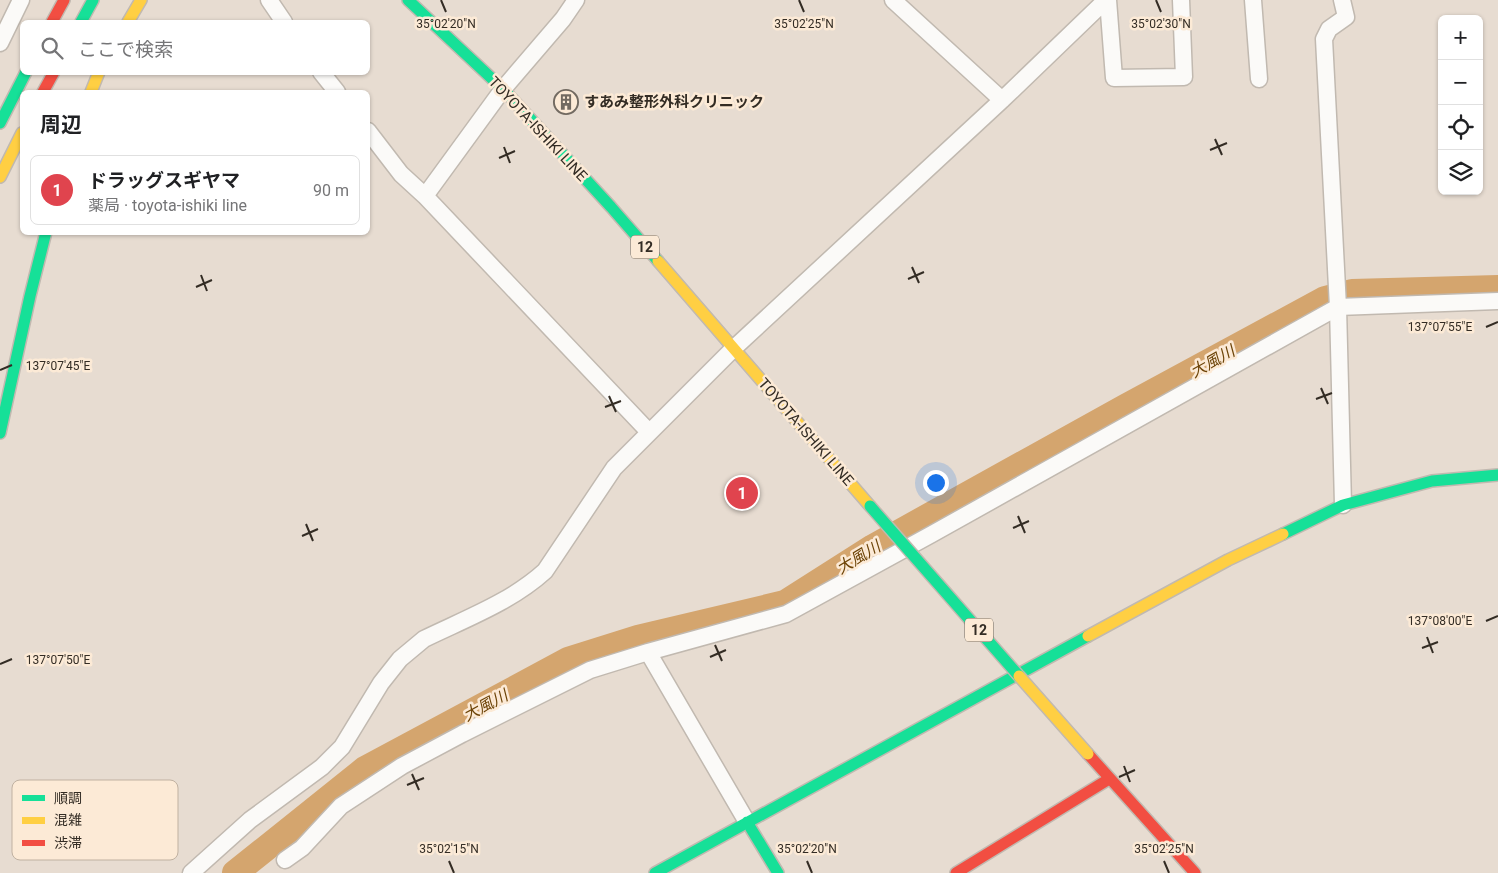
<!DOCTYPE html>
<html lang="ja">
<head>
<meta charset="utf-8">
<style>
  :root { --surface:#fff; --page:#f6f6f6; --text:#202124; --muted:#757577; --line:#e0e0e0; --accent:#726a61 }
  body { margin:0; font-family:Roboto,"Noto Sans JP",sans-serif; background:var(--page); color:var(--text) }
  .controls { position:absolute; right:15px; top:15px; display:grid; overflow:hidden; border-radius:8px; box-shadow:0 1px 4px #0004 }
  .controls button { width:45px; height:45px; display:grid; place-items:center; padding:0; border:0; border-bottom:1px solid var(--line); background:var(--surface); color:var(--text); font:25px sans-serif }
  .you { position:absolute; left:935px; top:482px; width:18px; height:18px; margin:-12px; border:4px solid #fff; border-radius:50%; background:#1a73e8; box-shadow:0 0 0 8px #1a73e833 }
  .badge { display:grid; place-items:center; width:32px; height:32px; border-radius:50%; background:var(--accent); color:#fff; font-size:16px; font-weight:700 }
  .pin { position:absolute; translate:-50% -50%; border:2px solid #fff; box-shadow:0 1px 5px #0006 }
  .list { margin:0; padding:0; list-style:none }
  h2 { display:flex; justify-content:space-between; align-items:center; height:65px; margin:0; padding:0 20px; font-size:21px }
  h2 small { font-size:16px; font-weight:400; color:var(--muted) }
  .list li { display:grid; grid-template-columns:32px 1fr auto; gap:15px; align-items:center; box-sizing:border-box; height:70px; margin:0 10px 10px; padding:0 10px; border:1px solid var(--line); border-radius:8px }
  .list b { display:block; font-size:19px; white-space:nowrap }
  .list p { margin:0; font-size:16px; white-space:nowrap; color:var(--muted) }
  .list em { font-size:16px; font-style:normal; color:var(--muted) }
  .icon { flex:none; width:28px; height:28px; fill:none; stroke:currentColor; stroke-width:2; stroke-linecap:round; stroke-linejoin:round }
  .map { position:relative; flex:none; width:1498px; height:873px; overflow:hidden }
  .search { position:absolute; background:var(--surface); box-shadow:0 1px 4px #0004; left:20px; top:20px; width:350px; height:55px; display:flex; align-items:center; gap:12px; box-sizing:border-box; padding:0 18px; border-radius:8px; color:var(--muted); font-size:19px }
  .panel { position:absolute; background:var(--surface); box-shadow:0 1px 4px #0004; left:20px; top:90px; width:350px; height:145px; border-radius:8px }
  .map>svg:first-child { display:block }
  .lines { fill:none; stroke-linecap:round; stroke-linejoin:round }
  .river { stroke:#d4a56e; stroke-width:26 }
  .street-casing { stroke:#c1b9b0; stroke-width:19 }
  .fast-casing { stroke:#c1b9b0; stroke-width:14 }
  .slow-casing { stroke:#c1b9b0; stroke-width:14 }
  .jam-casing { stroke:#c1b9b0; stroke-width:14 }
  .street { stroke:#fbfaf8; stroke-width:16 }
  .fast { stroke:#16e098; stroke-width:11 }
  .slow { stroke:#ffcf43; stroke-width:11 }
  .jam { stroke:#f24e42; stroke-width:11 }
  .fast-bridge-casing { stroke:#c1b9b0; stroke-width:14; stroke-linecap:butt }
  .slow-bridge-casing { stroke:#c1b9b0; stroke-width:14; stroke-linecap:butt }
  .fast-bridge { stroke:#16e098; stroke-width:11 }
  .slow-bridge { stroke:#ffcf43; stroke-width:11 }
  .ticks { fill:none; stroke:#332c24; stroke-width:2 }
  .labels { text-anchor:middle; stroke-width:5; stroke-linejoin:round; paint-order:stroke }
  .shield { fill:#fcead6; stroke:#6f6559; stroke-width:1 }
  .shield-label { font-size:14px; font-weight:bold; fill:#332c24 }
  .poi-label { font-size:15px; font-weight:bold; fill:#332c24; stroke:#fcead6; text-anchor:start }
  .street-label { font-size:15px; fill:#332c24; stroke:#fcead6 }
  .water-label { font-size:16px; font-style:italic; fill:#6d4408; stroke:#fcead6 }
  .key { fill:#fcead6; stroke:#c0b1a1; stroke-width:1 }
  .key-label { font-size:14px; fill:#332c24 }
  .ticks-label { font-size:12px; text-anchor:middle; fill:#332c24; stroke:#fcead6; stroke-width:5; stroke-linejoin:round; paint-order:stroke }
</style>
</head>
<body>
<div class="map">
<svg width="1498" height="873" viewBox="0 0 1498 873">
  <rect width="100%" height="100%" fill="#e7dcd1"/>
  <g class="lines">
    <path class="river" d="M235,873l130,-104 203,-109 70,-22 147,-35 88,-56 252,-140 200,-108 27,-7 146,-4"/>
    <defs>
      <path id="street" d="M269,0l15,22
        M893,0l109,100
        M1108,0l6,78 70,-1 -3,-77
        M1253,0l6,79
        M1342,0l4,17 -17,12 -5,10 14,268 5,198
        M0,43l21,-43
        M321,72l16,20
        M368,131l33,43 24,22 224,236
        M425,196l78,-107 60,-70 13,-19
        M648,652l99,170
        M285,860l17,-12 39,-42 61,-40 60,-32 128,-64 58,-18 138,-38 146,-80 406,-227 160,-6
        M191,873l59,-53 72,-53 20,-20 39,-64 19,-24 24,-20c41,-20 87,-37 121,-68l69,-103 119,-119 269,-249 104,-100"/>
      <path id="fast" d="M408,0l95,89 108,118 47,54
        M81,22l12,-22
        M0,123l26,-51
        M0,433l30,-137 16,-64
        M1283,534l60,-29 89,-24 66,-6
        M747,822l31,51
        M655,873l433,-237"/>
      <path id="slow" d="M128,22l13,-22
        M91,92l8,-20
        M0,177l22,-44
        M658,261l212,245
        M1088,636l140,-76 55,-26"/>
      <path id="jam" d="M52,22l12,-22
        M43,92l11,-20
        M1088,754l107,119
        M956,873l153,-94"/>
    </defs>
    <use href="#street" class="street-casing"/>
    <use href="#fast" class="fast-casing"/>
    <use href="#slow" class="slow-casing"/>
    <use href="#jam" class="jam-casing"/>
    <use href="#street" class="street"/>
    <use href="#fast" class="fast"/>
    <use href="#slow" class="slow"/>
    <use href="#jam" class="jam"/>
    <defs>
      <path id="fast-bridge" d="M870,506l149,170"/>
      <path id="slow-bridge" d="M1019,676l69,78"/>
    </defs>
    <use href="#fast-bridge" class="fast-bridge-casing"/>
    <use href="#slow-bridge" class="slow-bridge-casing"/>
    <use href="#fast-bridge" class="fast-bridge"/>
    <use href="#slow-bridge" class="slow-bridge"/>
  </g>
  <path class="ticks" d="M441,0l5,12M799,0l5,12M1156,0l5,12M1215,139l7,16M504,147l6,16M1210,150l17,-7M499,158l16,-7M912,267l7,16M201,275l6,16M908,279l16,-7M196,287l16,-7M1486,327l12,-5M0,370l12,-5M1321,388l7,16M609,396l7,16M1316,399l16,-6M605,407l16,-6M1018,516l7,17M306,524l7,17M1013,528l16,-7M302,536l16,-7M1486,621l12,-5M1427,637l6,16M715,645l7,16M1422,648l16,-6M710,657l16,-7M0,664l12,-5M1124,766l6,16M412,774l7,16M1119,777l16,-7M407,785l17,-7M449,861l5,12M807,861l5,12M1164,861l5,12"/>
  <defs>
    <symbol id="building-ring" viewBox="-11 -11 22 22"><circle r="9.5" fill="#fcead6" stroke="#726a61" stroke-width="1.5"/><path d="M-4-6H4V6H1V3H-1V6H-4ZM-2.5-4.3h1.7v1.8h-1.7ZM.8-4.3h1.7v1.8H.8ZM-2.5-1h1.7V.8h-1.7ZM.8-1h1.7V.8H.8Z" fill="#726a61"/></symbol>
  </defs>
  <g fill-rule="evenodd">
    <use href="#building-ring" x="552" y="88" width="28" height="28"/>
  </g>
  <g class="labels">
    <g class="shield">
      <rect x="631" y="235.5" width="28" height="23" rx="4"/>
      <rect x="965" y="618.5" width="28" height="23" rx="4"/>
    </g>
    <g class="shield-label">
      <text x="645" y="252">12</text>
      <text x="979" y="635">12</text>
    </g>
    <g class="poi-label">
      <text x="584" y="107">すあみ整形外科クリニック</text>
    </g>
    <g class="street-label">
      <text transform="translate(538 129) rotate(47)" y="5">TOYOTA-ISHIKI LINE</text>
      <text transform="translate(806 432) rotate(49)" y="5">TOYOTA-ISHIKI LINE</text>
    </g>
    <g class="water-label">
      <text transform="translate(1212 361) rotate(-29)" y="6">大風川</text>
      <text transform="translate(858 557) rotate(-31)" y="6">大風川</text>
      <text transform="translate(485 705) rotate(-28)" y="6">大風川</text>
    </g>
  </g>
  <rect x="12" y="780" width="166" height="80" rx="8" class="key"/>
  <rect x="22" y="795" width="23" height="6" fill="#16e098"/>
  <rect x="22" y="817" width="23" height="7" fill="#ffcf43"/>
  <rect x="22" y="840" width="23" height="6" fill="#f24e42"/>
  <g class="key-label">
    <text x="54" y="803">順調</text>
    <text x="54" y="825">混雑</text>
    <text x="54" y="848">渋滞</text>
  </g>
  <g class="ticks-label">
    <text x="446" y="28">35°02'20"N</text>
    <text x="804" y="28">35°02'25"N</text>
    <text x="1161" y="28">35°02'30"N</text>
    <text x="1440" y="331">137°07'55"E</text>
    <text x="58" y="370">137°07'45"E</text>
    <text x="1440" y="625">137°08'00"E</text>
    <text x="58" y="664">137°07'50"E</text>
    <text x="449" y="853">35°02'15"N</text>
    <text x="807" y="853">35°02'20"N</text>
    <text x="1164" y="853">35°02'25"N</text>
  </g>
</svg>
<div class="controls">
<button>+</button>
<button>−</button>
<button><svg class="icon" aria-label="locate" viewBox="0 0 24 24"><circle cx="12" cy="12" r="6"/><path d="M12 2v4M12 18v4M2 12h4M18 12h4"/></svg></button>
<button><svg class="icon" aria-label="layers" viewBox="0 0 24 24"><path d="M12 4l9 5-9 5-9-5zM3 14l9 5 9-5"/></svg></button>
</div>
<div class="you"></div>
<div class="pin badge" style="left:742px;top:493px;background:#e0444e">1</div>
<div class="search"><svg class="icon" aria-label="search" viewBox="0 0 24 24"><circle cx="10" cy="10" r="6"/><path d="M15 15l6 6"/></svg>ここで検索</div>
<section class="panel">
<h2>周辺<small></small></h2>
<ul class="list">
<li><span class="badge" style="background:#e0444e">1</span><div><b>ドラッグスギヤマ</b><p>薬局 · toyota-ishiki line</p></div><em>90 m</em></li>
</ul>
</section>
</div>
</body>
</html>
